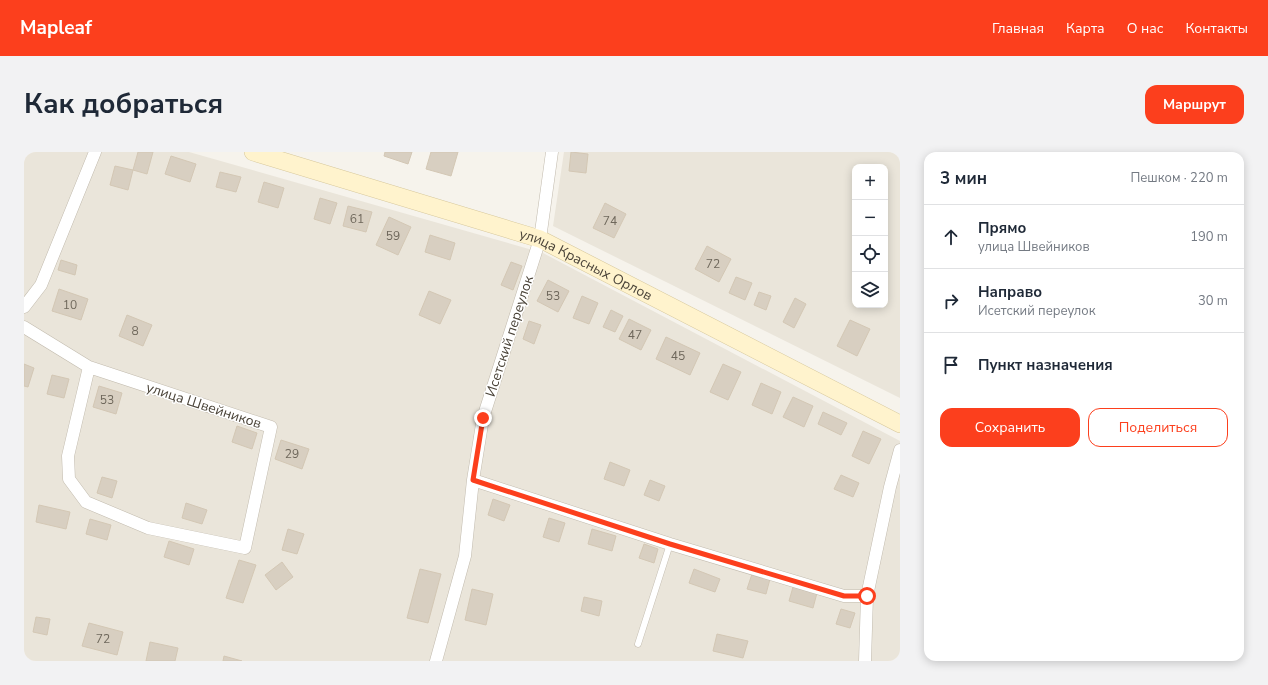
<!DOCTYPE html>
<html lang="ru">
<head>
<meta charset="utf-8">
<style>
  :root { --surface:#fff; --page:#f2f2f3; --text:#1f2937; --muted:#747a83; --line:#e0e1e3; --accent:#fc3f1d }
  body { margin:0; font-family:"Nunito Sans",sans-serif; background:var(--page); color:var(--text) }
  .controls { position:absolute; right:12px; top:12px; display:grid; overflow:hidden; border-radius:8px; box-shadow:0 2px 10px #0003 }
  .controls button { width:36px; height:36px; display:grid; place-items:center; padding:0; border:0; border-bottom:1px solid var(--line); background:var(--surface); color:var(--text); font:20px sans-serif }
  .stop { position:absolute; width:12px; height:12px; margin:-9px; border:3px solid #fc3f1d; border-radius:50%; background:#fff }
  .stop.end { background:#fc3f1d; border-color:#fff; box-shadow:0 1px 4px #0008 }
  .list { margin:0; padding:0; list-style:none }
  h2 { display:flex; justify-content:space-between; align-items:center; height:52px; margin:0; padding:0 16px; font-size:17px }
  h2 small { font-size:13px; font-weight:400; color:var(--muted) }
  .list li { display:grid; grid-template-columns:26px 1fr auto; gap:12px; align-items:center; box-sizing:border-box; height:64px; padding:0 16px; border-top:1px solid var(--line) }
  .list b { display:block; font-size:15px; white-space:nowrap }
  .list p { margin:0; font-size:13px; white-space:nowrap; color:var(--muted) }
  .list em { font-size:13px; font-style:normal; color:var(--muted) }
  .actions { display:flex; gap:8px; padding:12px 16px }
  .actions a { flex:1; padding:9px 0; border:1px solid var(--accent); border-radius:12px; text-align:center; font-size:14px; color:var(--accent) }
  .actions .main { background:var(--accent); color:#fff }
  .icon { flex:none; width:22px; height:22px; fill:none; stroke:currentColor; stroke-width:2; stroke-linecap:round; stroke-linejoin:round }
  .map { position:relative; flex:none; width:876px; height:509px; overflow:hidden; border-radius:12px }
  header { display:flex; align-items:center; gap:24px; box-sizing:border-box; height:56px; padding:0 20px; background:var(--accent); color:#fff }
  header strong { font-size:19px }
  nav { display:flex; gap:22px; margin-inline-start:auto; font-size:14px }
  .intro { display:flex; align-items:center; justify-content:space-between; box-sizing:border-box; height:96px; padding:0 24px }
  h1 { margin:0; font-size:28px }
  .button { padding:10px 18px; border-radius:12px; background:var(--accent); color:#fff; font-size:14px; font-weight:700 }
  main { display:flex; gap:24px; padding:0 24px }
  aside { flex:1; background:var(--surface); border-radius:12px; box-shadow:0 2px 10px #0003 }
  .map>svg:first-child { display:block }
  .residential { fill:#eae5da; fill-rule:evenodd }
  .building { fill:#d8cfc1; stroke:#d3c7b4 }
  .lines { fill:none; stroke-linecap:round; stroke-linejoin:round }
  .lane-casing { stroke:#c2bbae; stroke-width:7 }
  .street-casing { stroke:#c2bbae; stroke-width:13 }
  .secondary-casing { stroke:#d6c79b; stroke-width:18 }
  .lane { stroke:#fff; stroke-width:6 }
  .street { stroke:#fff; stroke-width:12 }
  .secondary { stroke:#fff3cd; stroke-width:17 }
  .route { stroke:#fc3f1d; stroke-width:5 }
  .labels { text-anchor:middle; stroke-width:3; stroke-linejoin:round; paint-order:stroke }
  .number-label { font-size:12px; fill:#6e675b }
  .street-label { font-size:14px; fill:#4b4439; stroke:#fff }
</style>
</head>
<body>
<header>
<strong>Mapleaf</strong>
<nav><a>Главная</a><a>Карта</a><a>О нас</a><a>Контакты</a></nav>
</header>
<div class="intro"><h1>Как добраться</h1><a class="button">Маршрут</a></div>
<main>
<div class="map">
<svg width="876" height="509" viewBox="0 0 876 509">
  <rect width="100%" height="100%" fill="#f6f3ec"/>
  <path class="residential" d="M0,0h165l354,101 357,188v220h-876z
    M540,0h336v246l-347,-172zM831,15h30v138h-30z"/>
  <path class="building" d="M114,0h15l-6,22 -14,-4z
    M361,0h27l-4,12 -24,-8z
    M407,0h27l-7,24 -25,-7z
    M547,0l17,2 -2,19 -17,-2z
    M147,4l25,8 -6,18 -25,-8z
    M91,14l18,4 -5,20 -18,-5z
    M196,20l21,5 -5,15 -20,-5z
    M240,30l20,6 -6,20 -20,-6z
    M296,46l17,5 -7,21 -16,-5z
    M581,51l21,11 -12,24 -21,-10z
    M324,54l24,6 -6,20 -23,-6z
    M365,65l22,10 -13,28 -22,-10z
    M406,83l25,8 -5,17 -25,-8z
    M683,94l24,13 -12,23 -24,-13z
    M37,108l16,5 -2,10 -17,-5z
    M487,110l11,4 -9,24 -12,-5z
    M712,125l16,6 -7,17 -16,-7z
    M524,128l21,11 -11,21 -21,-11z
    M35,137l29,10 -7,21 -29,-9z
    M405,139l22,9 -11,24 -21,-9z
    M735,140l12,4 -5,14 -12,-5z
    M558,144l16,7 -9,21 -16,-6z
    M771,146l11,6 -12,24 -11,-6z
    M587,158l12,6 -8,16 -12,-5z
    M103,163l25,10 -9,21 -24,-10z
    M605,167l22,11 -10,20 -22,-11z
    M826,168l20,9 -13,27 -20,-10z
    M505,169l12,4 -7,19 -11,-5z
    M642,185l34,16 -10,22 -34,-16z
    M0,212l10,4 -6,19 -4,-1z
    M699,212l18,8 -13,28 -18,-8z
    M28,223l17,4 -5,19 -17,-4z
    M737,231l20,9 -9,22 -20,-9z
    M75,234l23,7 -6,21 -23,-7z
    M769,245l20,9 -9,21 -21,-10z
    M799,260l24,11 -6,12 -23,-11z
    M213,274l20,7 -5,16 -20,-7z
    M839,279l18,8 -12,25 -17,-8z
    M257,288l28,9 -7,20 -27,-10z
    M586,310l20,8 -6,16 -20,-7z
    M817,323l18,8 -6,14 -19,-8z
    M78,325l15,4 -5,17 -15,-5z
    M626,328l15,6 -6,15 -15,-6z
    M469,347l17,6 -6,16 -16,-6z
    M162,351l21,7 -5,14 -20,-6z
    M15,353l31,7 -4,17 -30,-7z
    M525,366l16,5 -6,19 -16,-5z
    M66,367l21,6 -4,15 -21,-6z
    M264,377l16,5 -7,20 -15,-4z
    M568,377l24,7 -4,15 -24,-7z
    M145,389l25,8 -5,16 -25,-8z
    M620,392l14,5 -4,14 -15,-5z
    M215,408l17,5 -13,38 -17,-5z
    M258,410l11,15 -17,13 -11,-15z
    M396,417l21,5 -13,49 -21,-5z
    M670,417l26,10 -5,13 -26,-9z
    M728,422l18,5 -4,15 -19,-5z
    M769,435l24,6 -4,15 -24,-7z
    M448,437l21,5 -7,31 -21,-5z
    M560,445l18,4 -3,15 -18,-5z
    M817,457l14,4 -5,15 -14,-4z
    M12,465l14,2 -3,16 -14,-3z
    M65,471l34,9 -6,23 -35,-9z
    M693,482l31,7 -5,17 -30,-7z
    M126,490l28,6 -3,13h-29z
    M200,504l18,5h-19z"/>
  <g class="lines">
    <defs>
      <path id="lane" d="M614,492l32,-100"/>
      <path id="street" d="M0,155l17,-22 54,-133
        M0,175l65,40 182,60 -26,121 -97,-20 -62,-26 -17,-23 -1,-23 21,-89
        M449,328l197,64 174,52h23l-2,65
        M843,444l23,-109 10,-37
        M412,509l29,-105 8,-76 10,-62 57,-179 12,-87"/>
      <g id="secondary">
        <path id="s1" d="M229,0l287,87 360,185"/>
      </g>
    </defs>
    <use href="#lane" class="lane-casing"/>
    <use href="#street" class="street-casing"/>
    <use href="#secondary" class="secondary-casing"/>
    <use href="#lane" class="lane"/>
    <use href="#street" class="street"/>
    <use href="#secondary" class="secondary"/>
  </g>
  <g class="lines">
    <path class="route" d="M459,266l-10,62 197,64 174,52h23"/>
  </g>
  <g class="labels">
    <g class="number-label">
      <text x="333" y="71">61</text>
      <text x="586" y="73">74</text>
      <text x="369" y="88">59</text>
      <text x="689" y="116">72</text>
      <text x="529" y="148">53</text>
      <text x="46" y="157">10</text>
      <text x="111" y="183">8</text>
      <text x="611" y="187">47</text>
      <text x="654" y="208">45</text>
      <text x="83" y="252">53</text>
      <text x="268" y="306">29</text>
      <text x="79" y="491">72</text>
    </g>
    <g class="street-label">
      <text dy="5" stroke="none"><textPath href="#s1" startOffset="352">улица Красных Орлов</textPath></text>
      <text transform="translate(485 184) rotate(-72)" y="5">Исетский переулок</text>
      <text transform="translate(180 253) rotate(18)" y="5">улица Швейников</text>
    </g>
  </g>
</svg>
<div class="controls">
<button>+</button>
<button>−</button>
<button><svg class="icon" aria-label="locate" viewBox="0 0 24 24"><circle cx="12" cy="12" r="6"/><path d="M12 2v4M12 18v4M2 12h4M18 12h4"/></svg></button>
<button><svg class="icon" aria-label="layers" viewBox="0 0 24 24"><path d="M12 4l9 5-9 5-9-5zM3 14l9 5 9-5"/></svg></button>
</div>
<div class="stop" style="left:843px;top:444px"></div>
<div class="stop end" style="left:459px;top:266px"></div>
</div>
<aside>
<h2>3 мин<small>Пешком · 220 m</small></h2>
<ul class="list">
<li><svg class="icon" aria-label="ahead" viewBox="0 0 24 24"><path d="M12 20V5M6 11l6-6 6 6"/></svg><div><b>Прямо</b><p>улица Швейников</p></div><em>190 m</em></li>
<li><svg class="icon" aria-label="right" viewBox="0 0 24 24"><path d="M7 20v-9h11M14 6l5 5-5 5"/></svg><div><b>Направо</b><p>Исетский переулок</p></div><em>30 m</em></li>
<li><svg class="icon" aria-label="arrive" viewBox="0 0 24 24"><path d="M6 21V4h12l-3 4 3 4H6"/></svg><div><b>Пункт назначения</b></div></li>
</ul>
<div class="actions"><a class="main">Сохранить</a><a>Поделиться</a></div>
</aside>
</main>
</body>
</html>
